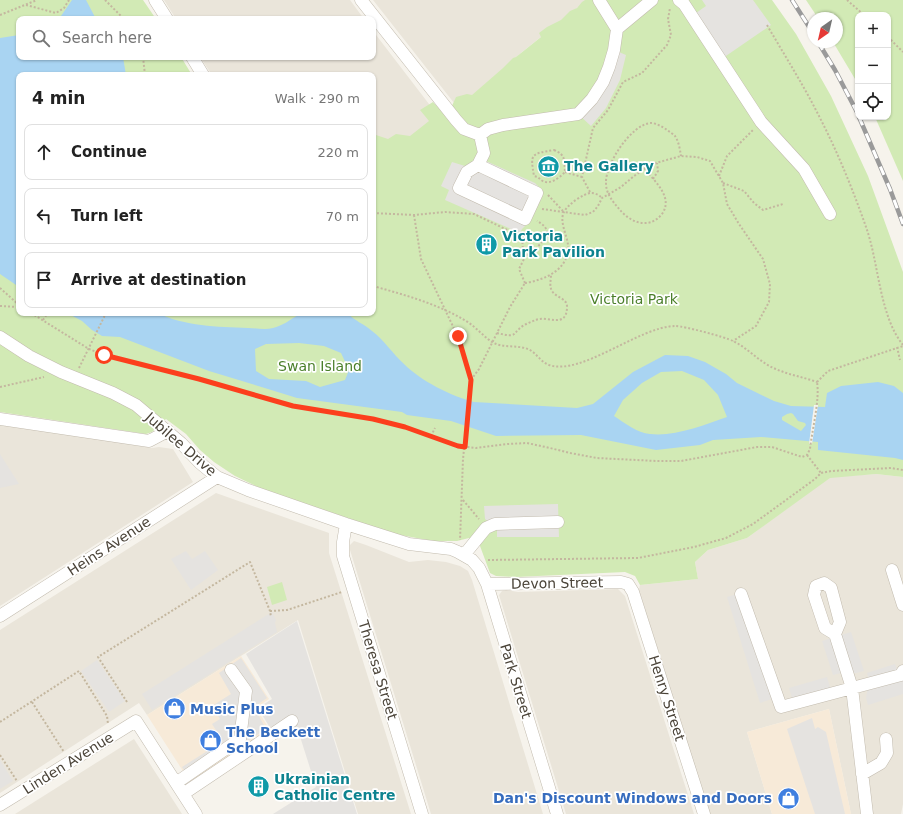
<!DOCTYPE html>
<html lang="en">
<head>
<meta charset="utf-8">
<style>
  :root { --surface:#fff; --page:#f6f6f6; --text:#222; --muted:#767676; --line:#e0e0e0 }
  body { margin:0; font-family:"DejaVu Sans",sans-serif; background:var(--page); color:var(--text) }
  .controls { position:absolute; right:12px; top:12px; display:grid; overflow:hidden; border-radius:8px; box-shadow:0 1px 3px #0004 }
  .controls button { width:36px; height:36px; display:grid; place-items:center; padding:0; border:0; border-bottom:1px solid var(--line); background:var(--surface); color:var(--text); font:20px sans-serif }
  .compass { position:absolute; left:807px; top:12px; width:36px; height:36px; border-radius:50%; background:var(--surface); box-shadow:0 1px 3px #0004; rotate:214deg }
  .stop { position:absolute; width:12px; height:12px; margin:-9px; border:3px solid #fc3f1d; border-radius:50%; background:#fff }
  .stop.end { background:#fc3f1d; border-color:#fff; box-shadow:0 1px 4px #0008 }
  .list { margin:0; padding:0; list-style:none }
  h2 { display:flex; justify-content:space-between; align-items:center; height:52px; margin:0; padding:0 16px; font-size:17px }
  h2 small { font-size:13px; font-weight:400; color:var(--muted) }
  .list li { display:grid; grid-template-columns:26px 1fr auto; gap:12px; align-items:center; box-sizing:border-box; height:56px; margin:0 8px 8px; padding:0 8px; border:1px solid var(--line); border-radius:8px }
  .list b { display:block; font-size:15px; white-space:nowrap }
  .list em { font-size:13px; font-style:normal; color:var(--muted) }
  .icon { flex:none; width:22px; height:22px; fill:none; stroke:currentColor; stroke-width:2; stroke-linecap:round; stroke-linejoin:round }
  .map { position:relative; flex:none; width:903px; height:814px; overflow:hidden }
  .search { position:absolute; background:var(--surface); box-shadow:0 1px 3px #0004; left:16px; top:16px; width:360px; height:44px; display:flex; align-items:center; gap:10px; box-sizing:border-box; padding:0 14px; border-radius:8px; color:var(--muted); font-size:15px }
  .panel { position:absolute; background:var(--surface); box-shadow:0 1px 3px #0004; left:16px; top:72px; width:360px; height:244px; border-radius:8px }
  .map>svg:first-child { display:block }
  .residential { fill:#eae5da }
  .commercial { fill:#f7ead8 }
  .green { fill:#d2eab5 }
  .parking { fill:#e5e3e0 }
  .water { fill:#a9d4f2; fill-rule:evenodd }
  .pier { fill:#f6f3ec }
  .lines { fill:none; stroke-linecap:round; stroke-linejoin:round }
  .minor-casing { stroke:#c2bbae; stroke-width:13 }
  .path { stroke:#c4b79f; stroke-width:2; stroke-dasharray:2 2; stroke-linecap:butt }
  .minor { stroke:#fff; stroke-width:12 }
  .rail-casing { stroke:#9a9a9a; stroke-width:4.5 }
  .rail { stroke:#fff; stroke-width:3; stroke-dasharray:9; stroke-linecap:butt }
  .route { stroke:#fc3f1d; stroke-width:5 }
  .labels { text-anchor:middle; stroke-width:3.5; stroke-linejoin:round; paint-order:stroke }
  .culture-label { font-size:14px; font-weight:bold; fill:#0d838f; stroke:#fff; text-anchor:start }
  .park-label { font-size:14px; fill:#4a7f2a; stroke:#fff }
  .street-label { font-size:14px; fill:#4b4439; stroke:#fff }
  .shop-label { font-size:14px; font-weight:bold; fill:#366cbe; stroke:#fff; text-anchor:start }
</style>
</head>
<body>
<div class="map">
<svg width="903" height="814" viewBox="0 0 903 814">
  <rect width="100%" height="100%" fill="#f6f3ec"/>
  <path class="residential" d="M164,0h186l14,19h-188z
    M373,0h214l-65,52 -64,56z
    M373,31l69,90 -53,46 -16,-15v-77h-161l-12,-18h173z
    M0,425l79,11 73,12 7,-1 14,2 20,33 -193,124z
    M876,474l27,3v327l-2,10h-50l-22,-105 -82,23 25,82h-62l-71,-224 1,-5 58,-6 -3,-17 13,-12 39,-12 83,-61z
    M216,493l113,40v20l82,261h-53l-60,-194 -151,95 -8,-12 -139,90v-163z
    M354,541l12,4 43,17 19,-2 18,2 14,4 8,5 4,9 71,234h-112l-81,-264v-5z
    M618,589l7,7 69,218h-128l-67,-219 3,-4 4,-1 12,2z
    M134,739l48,75h-167z"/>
  <path class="commercial" d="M241,656l28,43 -13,9 14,22 -80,52 -43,-67z
    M829,709l22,105h-79l-25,-82z"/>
  <path class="green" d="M0,0h143l13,19h-137v38h162l11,18h-173v238h354v-179l15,5 8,-5 14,2 19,-15 -9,-11 13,-8 14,15 9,-20 11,-3 5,1 31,-27 10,-10 3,-1 25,-20 -2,-4 8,-6 14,-7 9,-9 7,-3 5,-6 3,-2h187l24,34 35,62 37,80 35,96v205l-27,-3 -46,4 -83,60 -39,12 -13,12 3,17 -58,6 -5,-9 -10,-4 -109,5 -20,-1 -6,-3 -10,-27 -11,-8 -12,3h-24l-38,-7 -133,-45 -27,-13 -21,-14 -14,-12 -14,-16 -20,-15 -14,13 -6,2 -146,-22z
    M806,0h97v181l-28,-64h13v-102h-30v69l-25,-42h4v-24h-19z
    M282,582l5,18 -15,5 -5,-18z"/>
  <path class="parking" d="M702,0h51l18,25 -48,33 -27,-45 10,-7z
    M614,50l12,5 -6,25 -14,28 -15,18 -13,-12 14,-15z
    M477,157l58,26 6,6 2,6 -12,25 -9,9 -2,4 -75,-33 4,-10 -8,-4 11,-24 13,4 6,-3z
    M0,454l19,30 -19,4z
    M558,504l1,33h-62v-8l-12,-10 -1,-13z
    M186,551l6,8 13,-8 13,19 -27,20 -20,-31z
    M747,591l34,105 -21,7 -33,-106z
    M272,612l4,8 -1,3 2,9 -125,78 -10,-16z
    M297,621l60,193h-84l43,-27 -19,-60 -22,9 -17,-28 14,-9 -26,-45z
    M851,632l13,39 -8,2h-15l-8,2 -11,-34z
    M241,658l26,40 -13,9 12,22 -76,50 -8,-12 41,-26 -11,-17 8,-5 -8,-13 19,-12 -12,-21z
    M97,660l28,41 -16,11 -28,-41z
    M895,664l3,8 5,4v18l-35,11 -2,-7 3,-17 -2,-8z
    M827,677l5,17 -38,10 -5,-16z
    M812,718l3,11 3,-2 8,5 19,82h-30l-28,-85z
    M0,760l13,21 -13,8z"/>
  <path class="water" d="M72,0h14l10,19h-33l-2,-3z
    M19,35v22h104l3,18h-107v212l-19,-13v-236z
    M67,313h90c28,13 60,14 91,15 8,0 17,2 25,0 9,-2 17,-8 25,-13l-1,-2h50c8,8 17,11 25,18 12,9 21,23 32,33 17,17 47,32 70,38l103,6 16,-4 40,-32 32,-17 23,1 17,6 21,12 11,9 37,18 17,5 34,1 2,-14 14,-7 37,-4 16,4 9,7v67l-8,-2 -77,-8v-8l-57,-5 -48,3 -13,5 -44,5 -75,-15 -85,1 -45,-15 -44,-6 -5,-3 -105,-14 -29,-9 -59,-18 -89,-34 -18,-1 -10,-6 -10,-9zM299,343l25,3 17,7 8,17 -4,10 -25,7 -14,-6 -37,-2 -13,-8 -1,-22 11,-5zM682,371l22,9 14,15 9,22c-23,8 -53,20 -77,17 -13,-1 -25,-11 -36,-18l9,-16 19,-17 19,-11zM791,413l2,1 5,7 7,2 1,2 -5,6 -19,-11v-3l5,-3z"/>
  <path class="pier" d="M814,405h4l-6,39h-3z"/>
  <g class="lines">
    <defs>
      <path id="minor" d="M155,0l12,19
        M361,0l95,120 8,9 16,6 8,-6 15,-4 75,-11 14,-15 11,-17 6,-15 5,-17 3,-21 -18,-29
        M679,0l5,4 77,118 43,47 26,45
        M617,29l35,-29
        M192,57l11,18
        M478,165l59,28 -12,26 -66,-31 8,-16 11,-7 6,-12 -4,-18
        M0,337l29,19 32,16 52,21 23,12 45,38 19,20 17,14 31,13 98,34 63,20 42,5 7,3 14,8 7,8 8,16 70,230
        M0,419l149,22 19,-10
        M346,524l-3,18v14l79,258
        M464,555l22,-27 9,-4 63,-2
        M892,570l11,35
        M487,584l134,-2 7,2 5,8 71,222
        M741,594l40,113 120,-32 2,-4
        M0,616l217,-139
        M835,634l-10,-6 -11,-33 2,-9 8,-3 7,5 9,34 -5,12 17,54 15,126
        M862,774l19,-11 6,-10 -1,-14
        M176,783l64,-44 6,-48 -15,-21
        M183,794l109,-73
        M0,805l136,-84 60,93"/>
    </defs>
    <use href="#minor" class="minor-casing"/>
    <path class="path" d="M105,0l19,19
      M847,0l17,15
      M26,5l30,8 8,-5 5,-8
      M0,15l37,-15
      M767,25c18,31 37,61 53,93 18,35 33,72 46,109 13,36 13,88 37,118
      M888,37l15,15
      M143,57l2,18
      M554,150c12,5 10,10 11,22 -7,7 -18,16 -27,5l-4,-1c-4,-23 -3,-22 20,-26z
      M644,168c10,13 30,29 18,46 -4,5 -10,9 -16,9 -10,1 -20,-6 -26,-13 -7,-8 -14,-16 -14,-27 -1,-18 25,-59 45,-60 5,0 12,4 16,7 3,2 6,4 8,6 4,6 5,14 6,20
      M565,172l17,5
      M719,176l8,-20 26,-26
      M653,179l5,-8 -1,-8
      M723,183l21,8 10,12 9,7 20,-6
      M590,192l-8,-15 11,-49 15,-18 15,-28 19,-9 25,-28 4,-10 -3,-16 2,-11
      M548,195l15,16
      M542,209l43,6 8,-3 5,-6 4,-8 19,-11 13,-11 18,-12 29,-8 16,1 13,4 13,22 4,21 12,20 24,35 7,25 -1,18 -13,24 -23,15
      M373,213l41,2 31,-3 29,2 48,23
      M414,215l7,44 37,78 13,43 -8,79 -3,81
      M526,255l-3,-4 -1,-14 2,-1 3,-5
      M526,255l5,-1c8,-11 28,-21 6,-33
      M525,283c20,-3 45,-14 43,-38 -1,-10 -9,-24 -4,-33 3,-7 20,-19 27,-19 4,0 8,2 11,5
      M525,283l-6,-14 7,-14
      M373,286c32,9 65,18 93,35 10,6 17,15 26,21 12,7 26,2 38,8 7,4 11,12 19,15 33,11 89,-38 126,-39 9,0 50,11 58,15 15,7 27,22 43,28 13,6 27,8 41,13
      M0,288l19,17
      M0,306l19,1
      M31,313l58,36 15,6 95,24 94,27 80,13 32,8 54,19 17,2 32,-4 19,-1 23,5 20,5 27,5 59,3h25l76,-14h15l30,10 5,-2 3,-6c2,-19 10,-49 7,-67
      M43,320l4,-6
      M497,333c5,1 11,3 15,2 4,-1 4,-4 7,-6 4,-4 11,-7 17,-9 11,-5 30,9 31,-12 1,-10 -11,-10 -15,-17 -3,-5 -1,-11 -1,-16
      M897,347l3,13
      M79,368l27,-55
      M471,380l8,-11 31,-62 15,-24
      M817,382l11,-11 75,-25
      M0,387l44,-10
      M431,436l4,-8
      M807,455l14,18
      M463,500l16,19
      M488,560l150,-2 56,-11 32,-9 27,-14 62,-45 6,-6 10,-2 60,-3 12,2
      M270,611l17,-1 55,-18
      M32,702l32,50
      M127,702l-29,-45 152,-95 20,49 1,6
      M0,722l79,-51 28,45 1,8
      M0,755l17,26"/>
    <use href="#minor" class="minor"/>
    <defs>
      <path id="rail" d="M792,0l21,33
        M818,42l17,28 23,44
        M859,117l31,72 13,35"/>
    </defs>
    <use href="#rail" class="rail-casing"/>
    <use href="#rail" class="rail"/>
  </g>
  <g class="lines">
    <path class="route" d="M104,355l95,24 94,27 80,13 32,8 53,19 7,1 6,-67 -13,-44"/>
  </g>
  <defs>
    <symbol id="museum-disc" viewBox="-11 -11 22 22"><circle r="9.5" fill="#0f9aa8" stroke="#fff"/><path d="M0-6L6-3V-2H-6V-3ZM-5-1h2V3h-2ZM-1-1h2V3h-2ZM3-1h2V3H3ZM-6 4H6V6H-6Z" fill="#fff"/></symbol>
    <symbol id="building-disc" viewBox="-11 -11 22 22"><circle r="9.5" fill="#0f9aa8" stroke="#fff"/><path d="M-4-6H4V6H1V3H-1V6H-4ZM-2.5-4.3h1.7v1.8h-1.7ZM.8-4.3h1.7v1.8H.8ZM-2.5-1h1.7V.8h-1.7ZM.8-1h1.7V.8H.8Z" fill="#fff"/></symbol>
    <symbol id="shop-disc" viewBox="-11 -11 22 22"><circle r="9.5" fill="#3f7fe0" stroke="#fff"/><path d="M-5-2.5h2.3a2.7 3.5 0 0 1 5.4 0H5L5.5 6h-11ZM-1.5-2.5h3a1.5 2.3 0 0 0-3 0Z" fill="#fff"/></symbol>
  </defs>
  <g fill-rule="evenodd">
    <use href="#museum-disc" x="536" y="154" width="25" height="25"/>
    <use href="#building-disc" x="474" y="232" width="25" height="25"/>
    <use href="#shop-disc" x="162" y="696" width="25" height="25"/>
    <use href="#shop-disc" x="198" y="728" width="25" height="25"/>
    <use href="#building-disc" x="246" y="774" width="25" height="25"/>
    <use href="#shop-disc" x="776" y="786" width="25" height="25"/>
  </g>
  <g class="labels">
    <g class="culture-label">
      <text x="564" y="171">The Gallery</text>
      <text x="502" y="241">Victoria<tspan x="502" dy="16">Park Pavilion</tspan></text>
      <text x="274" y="784">Ukrainian<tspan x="274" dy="16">Catholic Centre</tspan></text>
    </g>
    <g class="park-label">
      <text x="634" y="304">Victoria Park</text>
      <text x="320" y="371">Swan Island</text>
    </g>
    <g class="street-label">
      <text transform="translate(181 444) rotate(41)" y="5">Jubilee Drive</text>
      <text transform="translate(109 546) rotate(-33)" y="5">Heins Avenue</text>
      <text transform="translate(557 583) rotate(-1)" y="5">Devon Street</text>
      <text transform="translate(378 670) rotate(73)" y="5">Theresa Street</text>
      <text transform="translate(516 681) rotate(73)" y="5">Park Street</text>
      <text transform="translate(667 698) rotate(72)" y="5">Henry Street</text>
      <text transform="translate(68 763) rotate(-32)" y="5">Linden Avenue</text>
    </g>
    <g class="shop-label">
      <text x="190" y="714">Music Plus</text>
      <text x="226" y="737">The Beckett<tspan x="226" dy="16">School</tspan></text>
      <text x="772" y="803" text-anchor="end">Dan's Discount Windows and Doors</text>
    </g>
  </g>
</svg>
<div class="controls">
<button>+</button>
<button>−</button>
<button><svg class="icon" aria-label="locate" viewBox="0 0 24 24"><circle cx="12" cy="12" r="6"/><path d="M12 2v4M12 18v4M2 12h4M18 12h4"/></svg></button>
</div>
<svg class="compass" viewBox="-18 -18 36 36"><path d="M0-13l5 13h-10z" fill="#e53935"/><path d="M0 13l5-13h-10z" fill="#767676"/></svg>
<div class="stop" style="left:104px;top:355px"></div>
<div class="stop end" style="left:458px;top:336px"></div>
<div class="search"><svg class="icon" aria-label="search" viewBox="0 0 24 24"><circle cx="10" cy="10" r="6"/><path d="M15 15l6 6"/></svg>Search here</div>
<section class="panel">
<h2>4 min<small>Walk · 290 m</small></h2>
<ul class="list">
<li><svg class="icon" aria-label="ahead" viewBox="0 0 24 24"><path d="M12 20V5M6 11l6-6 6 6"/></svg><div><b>Continue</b></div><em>220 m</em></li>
<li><svg class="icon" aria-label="left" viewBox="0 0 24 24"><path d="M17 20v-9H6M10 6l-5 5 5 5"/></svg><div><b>Turn left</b></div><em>70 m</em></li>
<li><svg class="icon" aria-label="arrive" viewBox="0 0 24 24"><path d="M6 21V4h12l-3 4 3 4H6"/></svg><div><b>Arrive at destination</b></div></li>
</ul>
</section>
</div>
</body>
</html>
